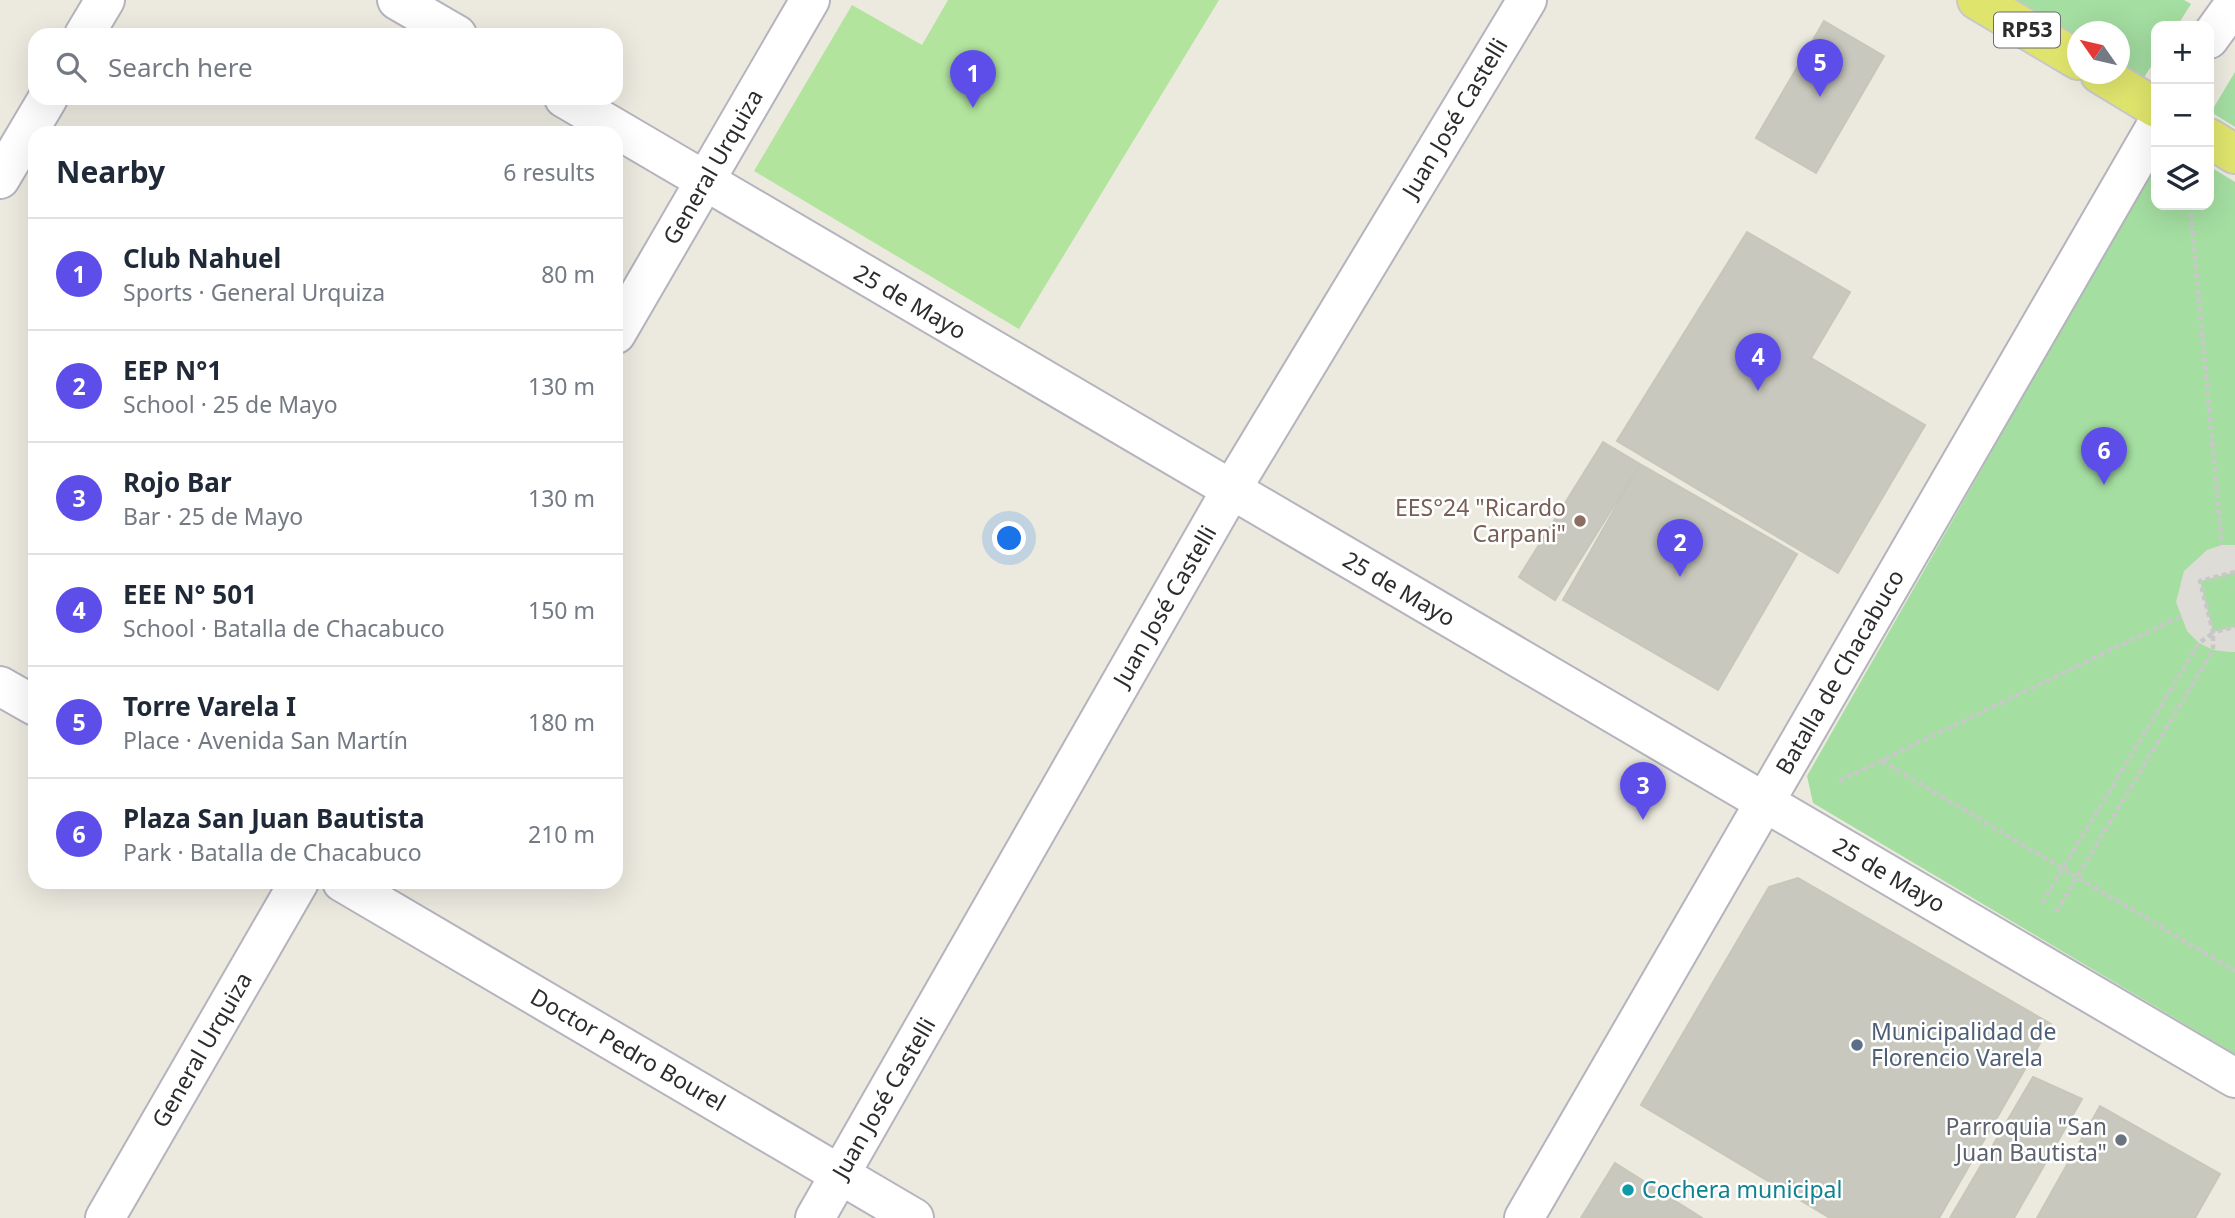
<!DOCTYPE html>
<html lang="en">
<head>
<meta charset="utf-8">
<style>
  :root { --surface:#fff; --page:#f6f6f7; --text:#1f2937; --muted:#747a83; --line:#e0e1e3; --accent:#5d4eea }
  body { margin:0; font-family:"Noto Sans",sans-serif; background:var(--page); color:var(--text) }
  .controls { position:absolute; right:21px; top:21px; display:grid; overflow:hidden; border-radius:14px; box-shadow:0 7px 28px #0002 }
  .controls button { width:63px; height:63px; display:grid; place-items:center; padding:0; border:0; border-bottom:2px solid var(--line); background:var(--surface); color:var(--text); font:35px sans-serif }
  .compass { position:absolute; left:2067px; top:21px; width:63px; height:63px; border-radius:50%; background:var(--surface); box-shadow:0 7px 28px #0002; rotate:304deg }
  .you { position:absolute; left:1010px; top:539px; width:24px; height:24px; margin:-18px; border:5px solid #fff; border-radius:50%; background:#1a73e8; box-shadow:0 0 0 10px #1a73e833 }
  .badge { display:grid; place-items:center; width:46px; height:46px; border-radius:50%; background:var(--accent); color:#fff; font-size:23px; font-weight:700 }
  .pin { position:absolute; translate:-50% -58px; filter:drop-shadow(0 2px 4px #0008) }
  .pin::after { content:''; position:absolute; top:37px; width:24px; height:21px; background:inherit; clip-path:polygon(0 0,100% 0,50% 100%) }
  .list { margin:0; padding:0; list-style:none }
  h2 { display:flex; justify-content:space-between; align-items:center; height:91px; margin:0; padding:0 28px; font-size:30px }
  h2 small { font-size:23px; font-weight:400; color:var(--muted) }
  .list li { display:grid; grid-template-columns:46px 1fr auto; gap:21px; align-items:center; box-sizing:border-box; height:112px; padding:0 28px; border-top:2px solid var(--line) }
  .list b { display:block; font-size:26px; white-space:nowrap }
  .list p { margin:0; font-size:23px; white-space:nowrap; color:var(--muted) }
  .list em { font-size:23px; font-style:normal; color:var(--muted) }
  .icon { flex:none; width:38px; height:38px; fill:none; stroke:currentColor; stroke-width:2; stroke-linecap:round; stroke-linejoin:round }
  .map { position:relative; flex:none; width:2235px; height:1218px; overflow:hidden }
  .search { position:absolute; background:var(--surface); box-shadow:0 7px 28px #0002; left:28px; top:28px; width:595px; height:77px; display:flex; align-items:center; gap:18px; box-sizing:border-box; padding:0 24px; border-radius:21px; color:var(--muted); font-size:26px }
  .panel { position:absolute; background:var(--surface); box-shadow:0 7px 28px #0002; left:28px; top:126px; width:595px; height:763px; border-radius:21px }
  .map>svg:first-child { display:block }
  .green { fill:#a4dea1 }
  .pitch { fill:#b2e49e }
  .plaza { fill:#dddcd6 }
  .building { fill:#c8c8be; stroke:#c7c6b9; stroke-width:2 }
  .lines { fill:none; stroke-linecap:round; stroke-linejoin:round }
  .minor-casing { stroke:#b4b3be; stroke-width:42 }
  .major-casing { stroke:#c8c8c8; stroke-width:42 }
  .path { stroke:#c8c8c8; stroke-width:4.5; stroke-dasharray:5 3.5; stroke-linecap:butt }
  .minor { stroke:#fff; stroke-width:38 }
  .major { stroke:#dfe56c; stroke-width:38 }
  .education-dot { fill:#8d6e63; stroke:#fff; stroke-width:2.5 }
  .service-dot { fill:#5c6f8a; stroke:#fff; stroke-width:2.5 }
  .worship-dot { fill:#6b7280; stroke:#fff; stroke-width:2.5 }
  .culture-dot { fill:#0f9aa8; stroke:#fff; stroke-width:2.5 }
  .labels { text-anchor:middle; stroke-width:5; stroke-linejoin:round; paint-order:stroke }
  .shield { fill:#fff; stroke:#6b6b6b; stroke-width:2 }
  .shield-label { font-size:21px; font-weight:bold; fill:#2c2c2c }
  .street-label { font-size:23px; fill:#2c2c2c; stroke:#fff }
  .education-label { font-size:23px; fill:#785e54; stroke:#fff; text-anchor:end }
  .service-label { font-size:23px; fill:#4e5e75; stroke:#fff; text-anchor:start }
  .worship-label { font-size:23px; fill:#5b616d; stroke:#fff; text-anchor:end }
  .culture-label { font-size:23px; fill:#0d838f; stroke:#fff; text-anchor:start }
</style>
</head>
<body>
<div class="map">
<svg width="2235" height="1218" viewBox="0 0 2235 1218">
  <rect width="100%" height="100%" fill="#eceadf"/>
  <path class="green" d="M2001,0h183l7,4 -14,22h-21v33l-17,26 -19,-12v-41h-42l-1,15z
    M2235,72v55l-24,-15z
    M2156,163v42h53v-39l26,16v872l-422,-251 -6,-27z"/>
  <path class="pitch" d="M948,0h271l-200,329 -265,-158 98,-166 70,40z"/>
  <path class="plaza" d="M2222,545h13v27l-35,9 13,51 22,-5v25h-5l-17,-2 -14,-7 -12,-12 -11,-29 8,-31 23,-21z"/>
  <path class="building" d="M1824,21l60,35 -68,117 -60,-35z
    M1747,232l103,60 -39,66 114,67 -87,148 -221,-132z
    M1603,442l37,22 -85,136 -36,-23z
    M1640,464l157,90 -79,136 -155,-90z
    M1798,878l253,146 -112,194h-109l-189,-113 128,-218z
    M2033,1077l49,22 -68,119h-64z
    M2100,1106l120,68 -25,44h-158z
    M1615,1163l87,55h-121z"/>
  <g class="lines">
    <defs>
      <path id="minor" d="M397,0l60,35
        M84,35l21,-35
        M2209,39l26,-36
        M564,98l1671,980
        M0,179l48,-81
        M616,334l194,-334
        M0,686l35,20
        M342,882l572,336
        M105,1218l194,-336
        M815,1218l416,-728 296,-490
        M1524,1218l632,-1092"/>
      <path id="major" d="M1977,0l101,60
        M2100,74l56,34
        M2209,138l26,16"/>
    </defs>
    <use href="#minor" class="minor-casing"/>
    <use href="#major" class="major-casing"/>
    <path class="path" d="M2190,205l32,340
      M2235,572l-35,9 13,51 22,-5
      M1882,761l353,210
      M1839,781l340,-164
      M2042,903l157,-260 14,-10
      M2056,912l157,-262v-18"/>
    <use href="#minor" class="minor"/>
    <use href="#major" class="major"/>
  </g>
  <circle class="education-dot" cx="1580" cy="521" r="7"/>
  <circle class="service-dot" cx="1857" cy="1045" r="7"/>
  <circle class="worship-dot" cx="2121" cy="1140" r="7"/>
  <circle class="culture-dot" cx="1628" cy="1190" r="7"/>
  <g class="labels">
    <rect class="shield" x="1994" y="12.5" width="66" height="35" rx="5"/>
    <g class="shield-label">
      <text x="2027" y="37">RP53</text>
    </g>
    <g class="street-label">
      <text transform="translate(1455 118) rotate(-59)" y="8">Juan José Castelli</text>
      <text transform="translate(713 167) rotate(-60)" y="8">General Urquiza</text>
      <text transform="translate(910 302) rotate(30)" y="8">25 de Mayo</text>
      <text transform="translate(1399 589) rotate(30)" y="8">25 de Mayo</text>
      <text transform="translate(1165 606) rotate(-60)" y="8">Juan José Castelli</text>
      <text transform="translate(1840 672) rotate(-60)" y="8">Batalla de Chacabuco</text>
      <text transform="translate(1889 875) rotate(30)" y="8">25 de Mayo</text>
      <text transform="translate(202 1050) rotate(-60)" y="8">General Urquiza</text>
      <text transform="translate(628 1050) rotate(30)" y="8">Doctor Pedro Bourel</text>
      <text transform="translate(884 1098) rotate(-60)" y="8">Juan José Castelli</text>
    </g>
    <g class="education-label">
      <text x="1566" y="516">EES°24 "Ricardo<tspan x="1566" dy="26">Carpani"</tspan></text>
    </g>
    <g class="service-label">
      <text x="1871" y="1040">Municipalidad de<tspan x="1871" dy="26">Florencio Varela</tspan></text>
    </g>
    <g class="worship-label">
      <text x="2107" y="1135">Parroquia "San<tspan x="2107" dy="26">Juan Bautista"</tspan></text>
    </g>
    <g class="culture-label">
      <text x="1642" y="1198">Cochera municipal</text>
    </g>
  </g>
</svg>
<div class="controls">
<button>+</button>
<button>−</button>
<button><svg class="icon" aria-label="layers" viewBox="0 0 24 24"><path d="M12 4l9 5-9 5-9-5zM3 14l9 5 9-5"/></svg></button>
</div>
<svg class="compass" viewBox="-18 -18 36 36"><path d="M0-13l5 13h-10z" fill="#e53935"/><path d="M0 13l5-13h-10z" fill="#747a83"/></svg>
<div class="you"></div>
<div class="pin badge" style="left:973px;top:108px">1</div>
<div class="pin badge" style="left:1680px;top:577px">2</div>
<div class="pin badge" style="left:1643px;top:820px">3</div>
<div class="pin badge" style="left:1758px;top:391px">4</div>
<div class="pin badge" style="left:1820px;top:97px">5</div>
<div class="pin badge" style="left:2104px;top:485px">6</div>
<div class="search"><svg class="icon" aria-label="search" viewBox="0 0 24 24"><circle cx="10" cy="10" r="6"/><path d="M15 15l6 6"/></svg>Search here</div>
<section class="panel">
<h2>Nearby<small>6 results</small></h2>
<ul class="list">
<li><span class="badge">1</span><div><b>Club Nahuel</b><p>Sports · General Urquiza</p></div><em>80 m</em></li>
<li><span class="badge">2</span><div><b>EEP N°1</b><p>School · 25 de Mayo</p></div><em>130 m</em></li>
<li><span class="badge">3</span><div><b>Rojo Bar</b><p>Bar · 25 de Mayo</p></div><em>130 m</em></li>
<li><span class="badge">4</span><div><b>EEE N° 501</b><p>School · Batalla de Chacabuco</p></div><em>150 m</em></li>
<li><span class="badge">5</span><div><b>Torre Varela I</b><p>Place · Avenida San Martín</p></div><em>180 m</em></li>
<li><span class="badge">6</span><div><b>Plaza San Juan Bautista</b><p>Park · Batalla de Chacabuco</p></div><em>210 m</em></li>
</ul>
</section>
</div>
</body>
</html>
